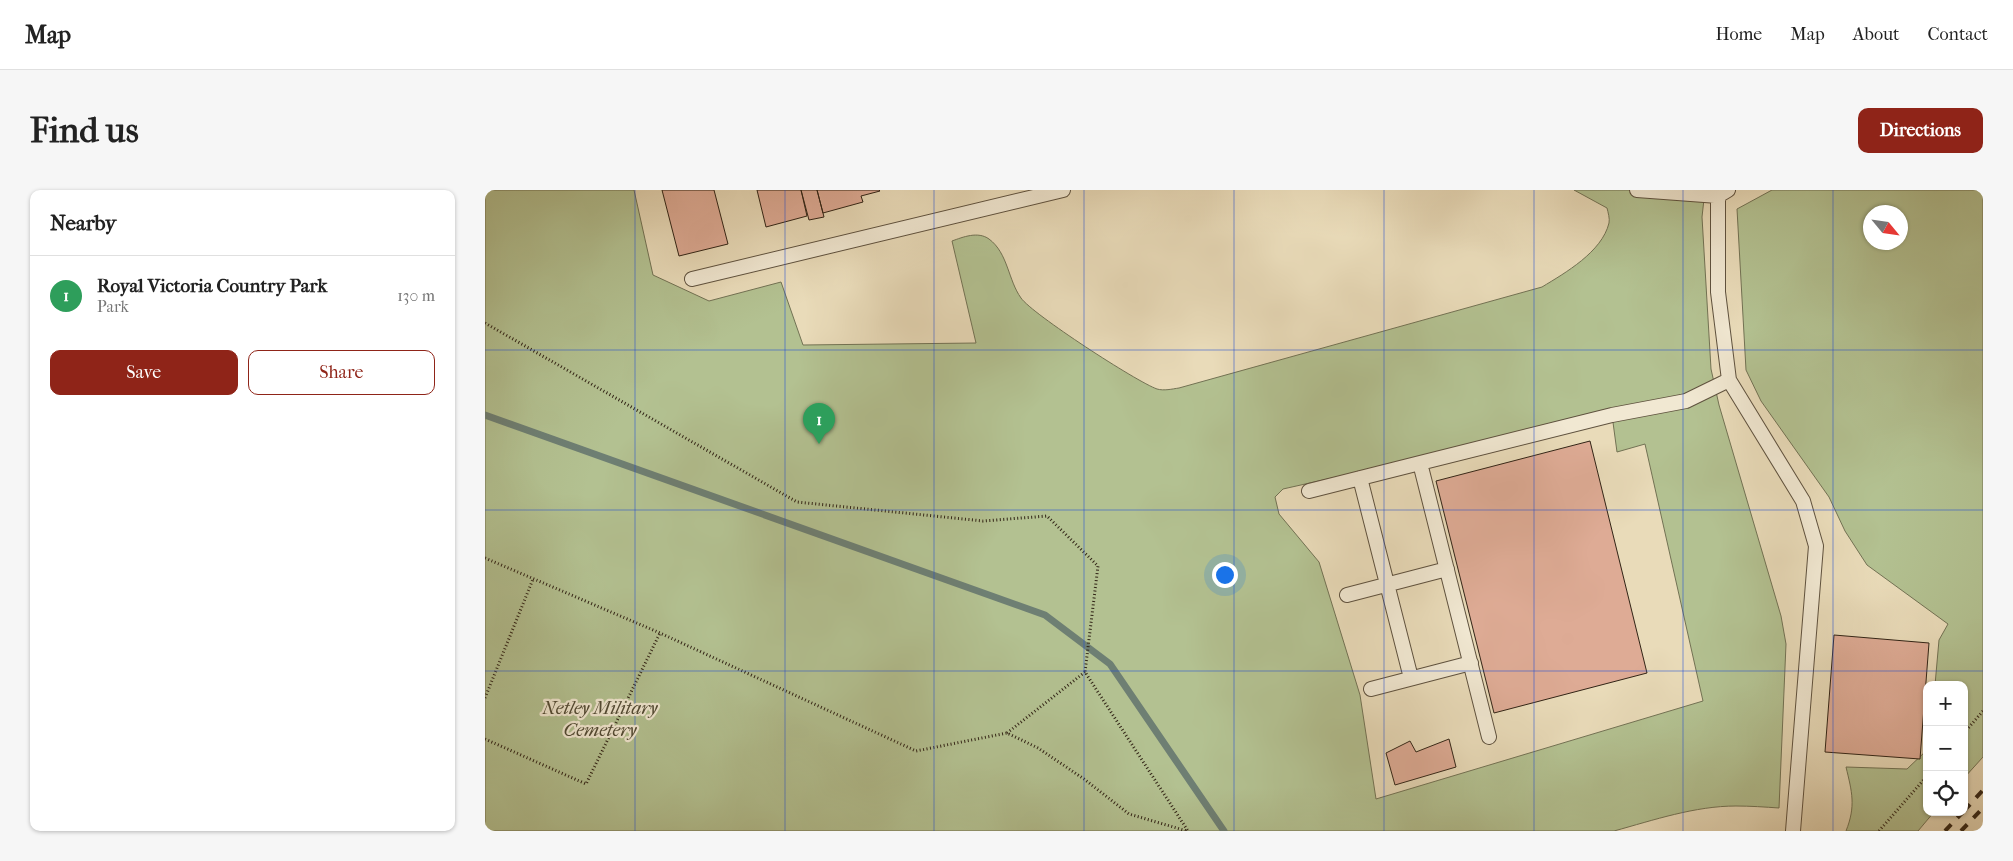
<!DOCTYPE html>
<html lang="en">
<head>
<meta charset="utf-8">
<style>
  :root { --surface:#fff; --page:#f6f6f6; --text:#222; --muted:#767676; --line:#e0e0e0; --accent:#8f2418 }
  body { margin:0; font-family:"IM FELL French Canon",serif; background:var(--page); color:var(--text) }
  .controls { position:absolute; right:15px; bottom:15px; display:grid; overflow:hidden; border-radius:10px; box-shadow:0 1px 4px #0004 }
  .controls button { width:45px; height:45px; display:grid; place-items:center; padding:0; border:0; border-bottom:1px solid var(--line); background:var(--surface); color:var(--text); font:25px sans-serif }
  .compass { position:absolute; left:1378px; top:15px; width:45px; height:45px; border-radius:50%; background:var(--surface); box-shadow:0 1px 4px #0004; rotate:119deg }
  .you { position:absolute; left:739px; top:384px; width:18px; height:18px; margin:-12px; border:4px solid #fff; border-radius:50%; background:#1a73e8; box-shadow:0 0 0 8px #1a73e833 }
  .badge { display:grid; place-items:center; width:32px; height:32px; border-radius:50%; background:var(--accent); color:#fff; font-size:16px; font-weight:700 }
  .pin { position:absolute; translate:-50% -41px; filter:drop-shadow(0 1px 2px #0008) }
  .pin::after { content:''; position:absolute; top:26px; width:18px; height:15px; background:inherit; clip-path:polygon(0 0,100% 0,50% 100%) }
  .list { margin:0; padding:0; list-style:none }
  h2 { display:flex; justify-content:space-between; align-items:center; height:65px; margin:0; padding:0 20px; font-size:21px }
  h2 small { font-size:16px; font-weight:400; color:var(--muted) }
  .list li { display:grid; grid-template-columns:32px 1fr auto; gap:15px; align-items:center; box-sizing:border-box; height:80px; padding:0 20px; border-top:1px solid var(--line) }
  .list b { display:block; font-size:19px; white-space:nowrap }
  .list p { margin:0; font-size:16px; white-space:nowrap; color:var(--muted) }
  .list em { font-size:16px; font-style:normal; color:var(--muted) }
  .actions { display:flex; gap:10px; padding:15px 20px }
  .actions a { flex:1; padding:11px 0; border:1px solid var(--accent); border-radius:10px; text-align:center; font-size:18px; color:var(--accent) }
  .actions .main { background:var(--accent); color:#fff }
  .icon { flex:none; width:28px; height:28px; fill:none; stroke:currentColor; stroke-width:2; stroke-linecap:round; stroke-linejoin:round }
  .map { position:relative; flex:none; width:1498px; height:641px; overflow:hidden; border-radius:10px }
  header { display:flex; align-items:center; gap:30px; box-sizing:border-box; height:70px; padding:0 25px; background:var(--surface); border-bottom:1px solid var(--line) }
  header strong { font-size:24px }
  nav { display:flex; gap:28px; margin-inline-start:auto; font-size:18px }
  .intro { display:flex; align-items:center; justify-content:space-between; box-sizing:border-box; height:120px; padding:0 30px }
  h1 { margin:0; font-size:35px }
  .button { padding:12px 22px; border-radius:10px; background:var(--accent); color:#fff; font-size:18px; font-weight:700 }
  main { display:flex; gap:30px; padding:0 30px }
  aside { flex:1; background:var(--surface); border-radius:10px; box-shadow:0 1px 4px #0004 }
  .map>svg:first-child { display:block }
  .green { fill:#b3c191; stroke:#727254; fill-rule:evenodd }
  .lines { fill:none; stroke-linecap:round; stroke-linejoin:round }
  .stream { stroke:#6e7f73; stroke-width:7 }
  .building { fill:#deab95; stroke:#312416 }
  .service-casing { stroke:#5f523f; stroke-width:16 }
  .path { stroke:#312416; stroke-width:3; stroke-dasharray:1 2.5; stroke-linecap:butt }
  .service { stroke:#f1e8d2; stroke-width:14 }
  .rail { stroke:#312416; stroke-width:4; stroke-dasharray:9 9; stroke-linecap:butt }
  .grid { fill:none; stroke:#1d4ed8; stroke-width:1; stroke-opacity:0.55 }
  .labels { text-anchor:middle; stroke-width:4.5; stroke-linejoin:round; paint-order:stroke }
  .park-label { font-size:19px; font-style:italic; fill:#524b35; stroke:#f1e8d2 }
</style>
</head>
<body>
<header>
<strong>Map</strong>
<nav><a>Home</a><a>Map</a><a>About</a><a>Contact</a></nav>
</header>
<div class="intro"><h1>Find us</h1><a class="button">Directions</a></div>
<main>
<aside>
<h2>Nearby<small></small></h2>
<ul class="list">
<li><span class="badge" style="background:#2e9e5b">1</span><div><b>Royal Victoria Country Park</b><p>Park</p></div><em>130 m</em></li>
</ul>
<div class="actions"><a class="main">Save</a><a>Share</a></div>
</aside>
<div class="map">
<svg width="1498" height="641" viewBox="0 0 1498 641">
  <rect width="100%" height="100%" fill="#e9dbb9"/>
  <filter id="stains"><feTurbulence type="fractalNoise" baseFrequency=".004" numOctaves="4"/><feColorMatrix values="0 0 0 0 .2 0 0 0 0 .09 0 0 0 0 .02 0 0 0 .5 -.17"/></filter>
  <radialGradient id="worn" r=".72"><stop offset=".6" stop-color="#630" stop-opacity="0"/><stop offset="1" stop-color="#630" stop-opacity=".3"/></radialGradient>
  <path class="green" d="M0,0h149l19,85 56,26 72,-19 22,63 173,-2 -24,-102c11,-4 26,-10 37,-2 19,14 19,41 32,59 11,16 116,84 136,91 7,2 15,0 22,-1l363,-101c23,-14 60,-35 67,-64 1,-4 -1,-11 -2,-15l-33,-18h131l-3,27 9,152 8,36 62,211 5,28 -7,164c-14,-1 -29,-2 -43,-2 -41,0 -82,14 -122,25h-1129zM1127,225l5,37 28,-8 58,257 -327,98 -16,-104 -41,-133 -40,-48 -4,-17 8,-8z
    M1287,0h211v567l-19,21v-93h-29l4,-45 9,-16 -81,-59 -22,-34 -16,-34 -68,-96 -15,-31 -9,-161zM1416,22v30h-30v-30z
    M1442,560v62h7l-16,19h-72c10,-25 6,-39 0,-64l61,2z"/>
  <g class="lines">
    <path class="stream" d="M0,225l560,200 65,49 114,167"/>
  </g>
  <path class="building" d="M177,0h52l14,54 -49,12z
    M272,0h44l6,26 -41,11z
    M316,0h16l7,27 -15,3z
    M332,0h62l1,1 -19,5 2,6 -40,11z
    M1105,251l57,232 -153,40 -58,-232z
    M1349,445l95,8 -9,116 -95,-7z
    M964,549l7,28 -61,18 -9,-32 24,-12 6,11z"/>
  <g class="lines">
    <defs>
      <path id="service" d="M1152,0l81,6 10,-6
        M1233,6v96l11,88 74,121 13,45 -23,285
        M207,89l371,-89
        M875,288l51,200
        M824,301l111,-28
        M862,405l100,-26
        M886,499l100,-26
        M1004,547l-69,-274 192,-48 74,-14 43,-21"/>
    </defs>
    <use href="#service" class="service-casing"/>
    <path class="path" d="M0,133l312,179 186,19 64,-5 51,50 -13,106 103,159
      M0,368l175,75 256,118 91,-18 31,15 46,31 45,35 58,17
      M0,508l48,-119
      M522,543l78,-61
      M1479,543l19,-22
      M0,549l101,45 74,-151
      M1394,641l48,-55"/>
    <use href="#service" class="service"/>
    <path class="rail" d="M1479,621l19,-21
      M1460,641l18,-19
      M1476,641l22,-23"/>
  </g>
  <path class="grid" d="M150,0v641M300,0v641M449,0v641M599,0v641M749,0v641M899,0v641M1049,0v641M1198,0v641M1348,0v641M0,160h1498M0,320h1498M0,481h1498"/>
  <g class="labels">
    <g class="park-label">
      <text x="115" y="524">Netley Military<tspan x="115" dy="22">Cemetery</tspan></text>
    </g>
  </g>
  <rect width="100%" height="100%" filter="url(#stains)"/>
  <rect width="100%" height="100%" fill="url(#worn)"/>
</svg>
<div class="controls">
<button>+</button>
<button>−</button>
<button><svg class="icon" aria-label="locate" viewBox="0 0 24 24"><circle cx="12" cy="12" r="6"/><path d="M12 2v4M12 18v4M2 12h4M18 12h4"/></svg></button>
</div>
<svg class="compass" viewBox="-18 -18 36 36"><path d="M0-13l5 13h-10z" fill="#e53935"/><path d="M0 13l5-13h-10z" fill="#767676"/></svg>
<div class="you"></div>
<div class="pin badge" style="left:334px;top:254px;background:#2e9e5b">1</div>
</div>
</main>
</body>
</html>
